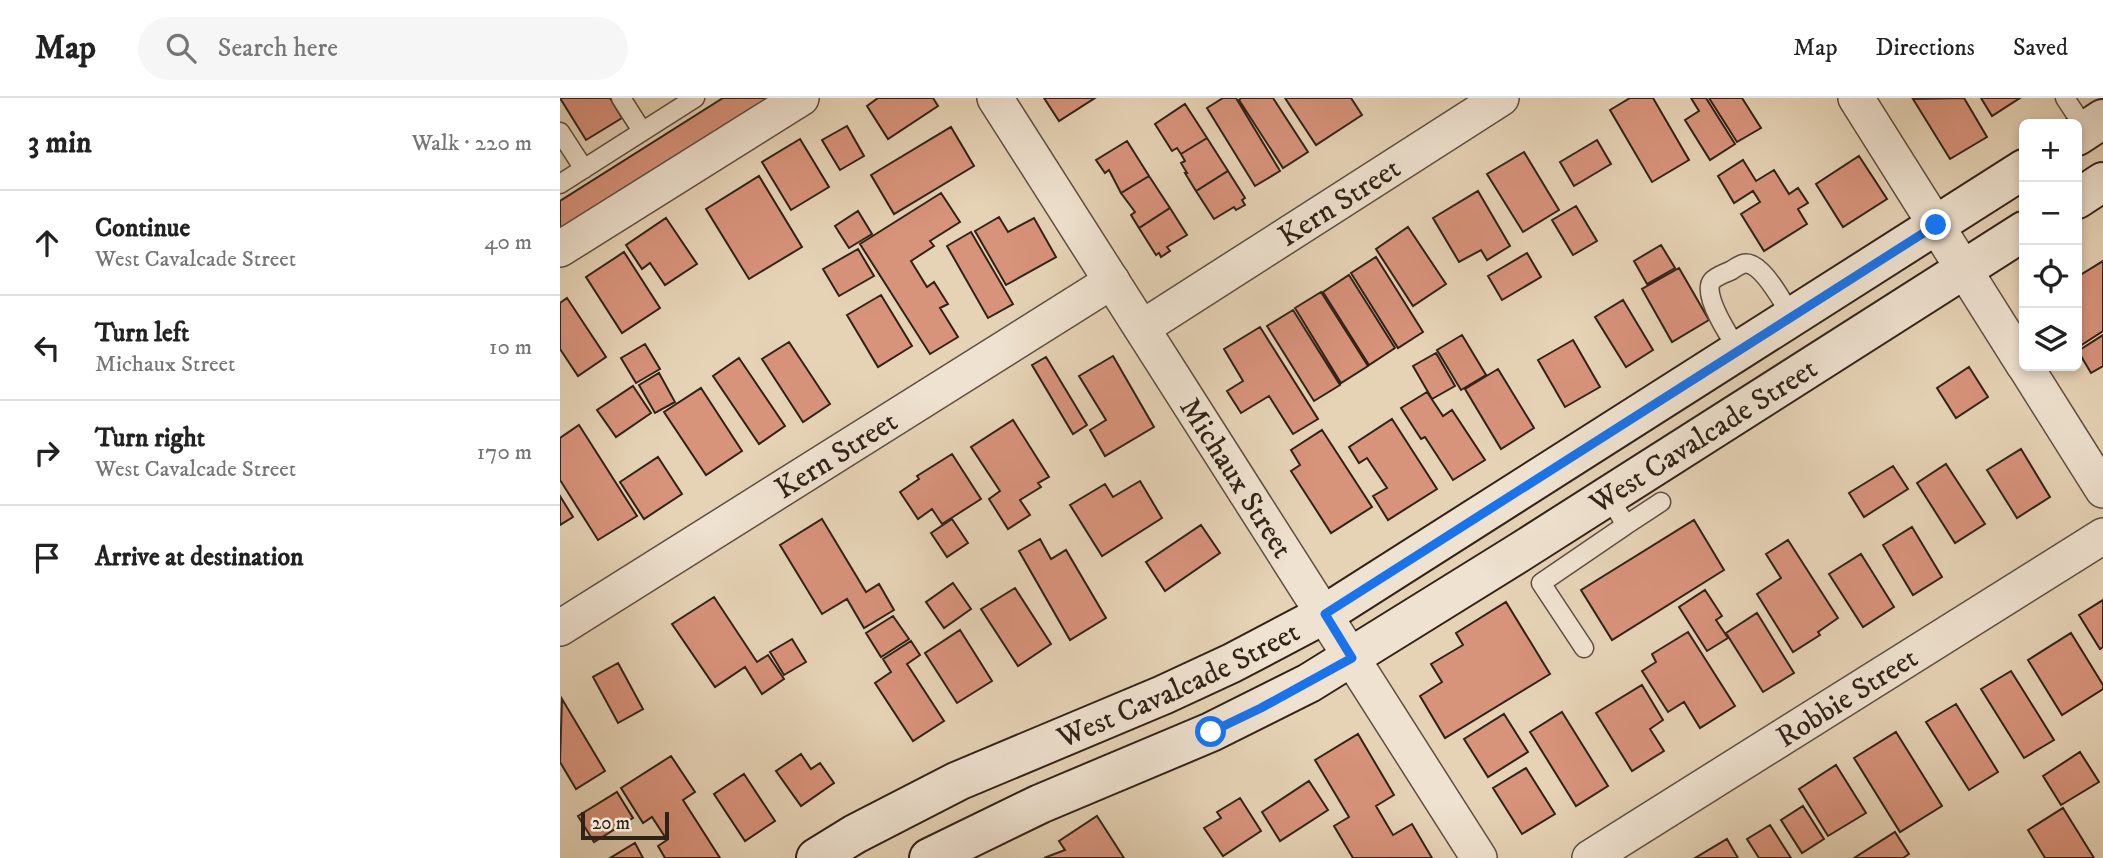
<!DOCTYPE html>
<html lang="en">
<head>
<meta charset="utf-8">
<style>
  :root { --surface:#fff; --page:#f6f6f6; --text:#222; --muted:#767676; --line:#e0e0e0 }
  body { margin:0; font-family:"IM FELL DW Pica",serif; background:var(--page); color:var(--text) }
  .controls { position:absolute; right:21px; top:21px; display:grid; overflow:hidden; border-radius:10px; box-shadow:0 4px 10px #0003 }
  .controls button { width:63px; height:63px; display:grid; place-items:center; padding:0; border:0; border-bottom:2px solid var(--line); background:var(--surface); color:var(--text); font:35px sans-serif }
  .scale { position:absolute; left:21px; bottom:18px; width:88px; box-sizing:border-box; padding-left:7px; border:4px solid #312218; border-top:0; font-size:19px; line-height:24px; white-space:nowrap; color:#312218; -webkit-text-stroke:5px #efe2d0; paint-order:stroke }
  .stop { position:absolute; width:21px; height:21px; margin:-16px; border:5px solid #1a73e8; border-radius:50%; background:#fff }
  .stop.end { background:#1a73e8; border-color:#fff; box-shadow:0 2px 7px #0008 }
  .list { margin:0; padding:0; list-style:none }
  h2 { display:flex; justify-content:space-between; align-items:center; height:91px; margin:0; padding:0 28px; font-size:30px }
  h2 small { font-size:23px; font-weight:400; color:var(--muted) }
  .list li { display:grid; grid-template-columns:46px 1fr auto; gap:21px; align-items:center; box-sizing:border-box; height:105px; padding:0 28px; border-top:2px solid var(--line) }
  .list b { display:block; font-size:26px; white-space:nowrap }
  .list p { margin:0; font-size:23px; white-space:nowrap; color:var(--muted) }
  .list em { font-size:23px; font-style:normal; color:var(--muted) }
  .icon { flex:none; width:38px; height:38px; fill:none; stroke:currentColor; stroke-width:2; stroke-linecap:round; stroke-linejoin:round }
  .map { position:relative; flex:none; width:1543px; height:760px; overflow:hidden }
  header { display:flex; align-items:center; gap:42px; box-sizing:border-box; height:98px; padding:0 35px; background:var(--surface); border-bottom:2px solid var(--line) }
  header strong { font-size:33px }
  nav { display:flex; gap:38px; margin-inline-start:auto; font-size:24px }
  .search { width:490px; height:63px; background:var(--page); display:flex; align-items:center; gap:18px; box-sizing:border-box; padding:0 24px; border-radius:38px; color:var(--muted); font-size:26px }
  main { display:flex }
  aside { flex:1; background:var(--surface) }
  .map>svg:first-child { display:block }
  .building { fill:#d8937b; stroke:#312218; stroke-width:2 }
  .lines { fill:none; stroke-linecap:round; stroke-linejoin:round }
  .lane-casing { stroke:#5e4e40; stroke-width:21 }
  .street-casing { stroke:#5e4e40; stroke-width:38 }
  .secondary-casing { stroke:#312218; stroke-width:42 }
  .lane { stroke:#efe2d0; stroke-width:18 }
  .street { stroke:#efe2d0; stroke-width:35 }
  .secondary { stroke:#efe2d0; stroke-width:38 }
  .route { stroke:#1a73e8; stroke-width:9 }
  .labels { text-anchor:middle; stroke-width:7; stroke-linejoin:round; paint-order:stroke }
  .street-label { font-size:30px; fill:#312218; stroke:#efe2d0 }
</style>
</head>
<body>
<header>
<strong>Map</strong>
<div class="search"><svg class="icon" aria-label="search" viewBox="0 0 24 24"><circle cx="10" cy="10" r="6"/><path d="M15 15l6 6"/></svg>Search here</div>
<nav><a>Map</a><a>Directions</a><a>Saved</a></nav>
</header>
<main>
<aside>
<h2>3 min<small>Walk · 220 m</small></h2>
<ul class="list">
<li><svg class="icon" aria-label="ahead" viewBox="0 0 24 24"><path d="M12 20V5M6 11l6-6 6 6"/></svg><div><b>Continue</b><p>West Cavalcade Street</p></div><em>40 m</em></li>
<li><svg class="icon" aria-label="left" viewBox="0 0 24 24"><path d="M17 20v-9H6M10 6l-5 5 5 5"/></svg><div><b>Turn left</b><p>Michaux Street</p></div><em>10 m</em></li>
<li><svg class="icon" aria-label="right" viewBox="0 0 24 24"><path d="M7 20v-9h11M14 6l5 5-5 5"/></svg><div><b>Turn right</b><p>West Cavalcade Street</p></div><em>170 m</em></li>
<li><svg class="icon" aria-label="arrive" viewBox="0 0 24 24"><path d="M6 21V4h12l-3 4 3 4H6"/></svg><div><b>Arrive at destination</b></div></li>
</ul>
</aside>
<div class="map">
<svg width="1543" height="760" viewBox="0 0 1543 760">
  <rect width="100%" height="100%" fill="#e6d3b6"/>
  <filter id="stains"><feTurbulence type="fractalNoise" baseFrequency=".00286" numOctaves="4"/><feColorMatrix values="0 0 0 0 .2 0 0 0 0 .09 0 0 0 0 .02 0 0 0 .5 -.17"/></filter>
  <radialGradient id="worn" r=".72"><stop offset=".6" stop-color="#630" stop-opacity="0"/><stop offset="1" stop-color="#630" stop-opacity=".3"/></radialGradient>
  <path class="building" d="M0,0h50l12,20 -36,22z
    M163,0h53l-216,136v-33z
    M318,0h55l5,8 -50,33 -21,-33z
    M484,0h51l-36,23z
    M663,0h13l44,73 -25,15 -48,-78z
    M681,0h32l35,54 -25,16 -44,-68z
    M725,0h66l11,17 -46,30z
    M1070,0h23l36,62 -37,22 -42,-72z
    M1131,0h15l29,46 -25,16 -25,-40 14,-9z
    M1149,0h33l19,30 -24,14z
    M1404,0l23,39 -37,22 -37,-60z
    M1421,0h39l-28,18z
    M625,6l22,34 -26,16 -4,-6 -5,3 -17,-27z
    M287,28l17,30 -24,14 -18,-30z
    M391,29l23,39 -80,48 -23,-39z
    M647,40l21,33 -32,20 -11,-18h2l-6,-10 4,-2 -4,-7z
    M240,41l29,48 -38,23 -29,-48z
    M1037,42l14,24 -37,22 -14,-24z
    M567,43l22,35 -28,17 -12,-23 -4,3 -9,-13z
    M964,54l35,58 -36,22 -36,-58z
    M1299,58l28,43 -44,28 -27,-43z
    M1183,62l13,21 18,-11 15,24 9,-6 10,15 -10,6 9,15 -43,27 -23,-37 19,-12 -7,-11 -19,12 -16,-27z
    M668,73l17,27 -3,2 3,5 -9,5 -2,-3 -20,12 -18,-28z
    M199,78l43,71 -53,32 -43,-70z
    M589,78l21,32 -31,20 -8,-13 4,-3 -14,-19z
    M918,93l32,55 -23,14 -6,-10 -22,12 -26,-44z
    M381,95l19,29 -30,19 4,5 -23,15 16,26 7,-5 14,22 -8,4 18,29 -28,17 -70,-110z
    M1016,108l21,35 -24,14 -21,-35z
    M610,110l17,27 -20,12 3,4 -9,6 -2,-4 -3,2 -17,-27z
    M298,113l14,23 -23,14 -14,-22z
    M439,119l9,15 26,-14 22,39 -50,28 -31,-54z
    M106,120l31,46 -32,21 -15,-22 -8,6 -16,-24z
    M848,129l38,57 -33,22 -37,-57z
    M411,134l42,72 -25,14 -41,-72z
    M1101,147l14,23 -28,16 -13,-23z
    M298,151l16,27 -35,20 -16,-27z
    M64,154l36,56 -38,25 -36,-56z
    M967,155l14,24 -39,23 -14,-24z
    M816,159l47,75 -25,16 -47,-75z
    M1543,163v70l-26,17v-71z
    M1119,170l30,52 -37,22 -30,-53z
    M789,177l46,73 -26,17 -46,-73z
    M761,194l47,74 -27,17 -46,-75z
    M321,197l31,51 -34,21 -31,-52z
    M7,200l39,59 -28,19 -18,-27v-46z
    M1063,202l30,50 -27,17 -31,-50z
    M733,212l47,75 -26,16 -47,-75z
    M700,229l58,92 -25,15 -24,-38 -28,17 -14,-22 16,-10 -19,-32z
    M902,237l24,40 -25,15 -24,-40z
    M1543,237v31l-12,7 -13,-22z
    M1013,242l27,47 -35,20 -27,-47z
    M229,244l41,62 -27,18 -41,-63z
    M85,246l15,25 -24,14 -15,-25z
    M876,255l19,33 -23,13 -19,-33z
    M553,258l41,71 -49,29 -15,-26 16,-10 -27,-44z
    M486,259l41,68 -14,9 -41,-69z
    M179,260l46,68 -26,18 -46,-68z
    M1409,269l19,30 -32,21 -19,-30z
    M938,271l36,59 -33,21 -36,-60z
    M99,275l16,29 -20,11 -16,-28z
    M73,288l18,27 -35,24 -19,-27z
    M141,290l41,63 -36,24 -42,-63z
    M867,294l16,24 9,-6 33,50 -32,20 -28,-43 -4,2 -20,-31z
    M832,321l45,70 -49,31 -15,-24 14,-8 -20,-30 -8,5 -10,-16z
    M453,322l36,57 -11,6 3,4 -21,13 10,15 -22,14 -19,-30 11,-8 -29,-44z
    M19,327l58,91 -39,24 -38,-60v-42z
    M762,332l50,77 -41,26 -40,-62 9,-6 -9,-15z
    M1461,351l29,48 -33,21 -30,-48z
    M392,356l29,45 -39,25 -10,-15 -14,10 -18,-27 19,-13 -2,-3z
    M98,359l24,37 -38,25 -24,-37z
    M1386,366l39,60 -30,19 -38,-60z
    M1333,368l15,23 -44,28 -15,-24z
    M580,383l22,37 -60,38 -32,-51 35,-21 8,13z
    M0,398l13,21 -13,8z
    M262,421l44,73 13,-8 15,26 -30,18 -17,-29 -25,15 -42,-69z
    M392,421l16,24 -21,14 -16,-24z
    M1134,422l30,50 -112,70 -31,-50z
    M641,427l19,28 -55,38 -19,-29z
    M1352,429l30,50 -29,18 -30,-50z
    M480,441l11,20 15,-9 40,68 -36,22 -51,-89z
    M1228,442l50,78 -20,14 2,3 -27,17 -36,-58 24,-16 -15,-24z
    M1301,456l33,53 -31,20 -34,-53z
    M393,485l18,26 -27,19 -18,-26z
    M455,490l36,56 -33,22 -37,-57z
    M1145,492l17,26 -6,4 12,18 -21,13 -28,-44z
    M154,499l43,65 11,-7 16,24 -22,15 -17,-27 -30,20 -43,-63z
    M1543,502v47l-3,2 -21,-34z
    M946,504l44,72 -105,64 -25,-42 22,-14 -11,-18 32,-19 -7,-12z
    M1197,515l37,60 -31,19 -37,-59z
    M333,518l16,23 -28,18 -15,-24z
    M400,532l32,51 -35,22 -32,-50z
    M1128,534l47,74 -35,22 -16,-26 -16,10 -26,-41 14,-9 -4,-8z
    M1511,535l32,52v4l-41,26 -34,-55z
    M232,541l14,23 -22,13 -14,-23z
    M351,543l9,14 -13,9 37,57 -31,20 -38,-58 16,-11 -8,-13z
    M58,565l25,46 -25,14 -25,-46z
    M1451,573l43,69 -30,18 -43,-69z
    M1082,587l21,35 -13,9 14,22 -32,20 -36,-58z
    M2,601l43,72 -29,18 -16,-27z
    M1396,606l42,68 -29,18 -43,-68z
    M1002,614l46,74 -32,20 -46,-74z
    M944,616l24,38 -40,25 -24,-38z
    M1336,634l46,74 -42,26 -46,-74z
    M798,636l36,61 -18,11 17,29 19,-11 20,34h-79l-19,-32 15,-9 -34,-57z
    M1520,654l19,30 -38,23 -18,-29z
    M241,656l10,15 9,-6 14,20 -33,23 -25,-35z
    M111,658l24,36 -12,8 37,58h-55l-7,-12 9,-6 -15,-23 -9,6 -22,-35z
    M1276,667l30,48 -38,23 -29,-47z
    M966,670l29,46 -33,20 -29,-46z
    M184,676l31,47 -30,20 -31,-47z
    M749,683l19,29 -48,31 -18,-29z
    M57,694l16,26 -39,24 -16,-26z
    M680,700l21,33 -38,25 -19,-28 17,-10 -4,-6z
    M1243,708l21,33 -22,14 -21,-33z
    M1503,710l31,50h-49l-17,-28z
    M537,718l27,42h-80l21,-8 -6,-9z
    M1210,727l21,33h-32l-12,-19z
    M1335,734l14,22 -6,4h-49z
    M1167,741l11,19h-43z
    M75,745l8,15h-33z"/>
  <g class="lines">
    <defs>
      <path id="lane" d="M61,0l21,33
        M1505,0l21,32
        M0,34l24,37
        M0,86l135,-86
        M1179,253c-8,-12 -38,-57 -27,-70 4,-5 14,-8 20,-11 6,-4 12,-9 20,-5 15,7 31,37 40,52
        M1048,398l18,29 35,-23
        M1024,550l-43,-65 85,-58"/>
      <g id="street">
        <path id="s1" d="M435,0l484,760"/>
        <path d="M1296,0l168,267"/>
        <path d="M0,151l241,-151"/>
        <path id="s2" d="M582,230l359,-230"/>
        <path d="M1465,268l78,124"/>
        <path id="s3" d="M0,530l552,-347"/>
        <path id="s4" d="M1030,760l513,-322"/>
      </g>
      <g id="secondary">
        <path d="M1517,38l26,-17"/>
        <path d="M1517,101l26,-17"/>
        <path id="s5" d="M256,760l39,-24 103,-53 205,-86 69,-32 93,-49 699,-445"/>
        <path id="s6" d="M369,760l111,-54 171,-72 98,-49 211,-131 504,-321"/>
      </g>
    </defs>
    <use href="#lane" class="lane-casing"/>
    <use href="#street" class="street-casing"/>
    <use href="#secondary" class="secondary-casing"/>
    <use href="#lane" class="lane"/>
    <use href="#street" class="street"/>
    <use href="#secondary" class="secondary"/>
  </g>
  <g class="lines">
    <path class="route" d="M651,634l50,-24 91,-50 -27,-44 611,-389"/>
  </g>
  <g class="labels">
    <g class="street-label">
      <text dy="10" stroke="none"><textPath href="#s2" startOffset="234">Kern Street</textPath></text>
      <text dy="10" stroke="none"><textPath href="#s6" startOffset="884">West Cavalcade Street</textPath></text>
      <text dy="10" stroke="none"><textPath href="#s3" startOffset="326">Kern Street</textPath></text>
      <text dy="10" stroke="none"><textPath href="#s1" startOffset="450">Michaux Street</textPath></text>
      <text dy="10" stroke="none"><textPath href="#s5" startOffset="402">West Cavalcade Street</textPath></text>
      <text dy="10" stroke="none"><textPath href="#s4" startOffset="303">Robbie Street</textPath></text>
    </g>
  </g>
  <rect width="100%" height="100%" filter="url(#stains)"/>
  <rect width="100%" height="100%" fill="url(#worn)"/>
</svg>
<div class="controls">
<button>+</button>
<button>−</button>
<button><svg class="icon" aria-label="locate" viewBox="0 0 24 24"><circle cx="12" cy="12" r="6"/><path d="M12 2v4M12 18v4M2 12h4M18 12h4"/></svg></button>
<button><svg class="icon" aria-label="layers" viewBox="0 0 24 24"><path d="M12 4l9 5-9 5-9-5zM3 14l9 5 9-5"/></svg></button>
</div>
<div class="scale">20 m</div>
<div class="stop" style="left:651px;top:634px"></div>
<div class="stop end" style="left:1376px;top:127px"></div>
</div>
</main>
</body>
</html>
